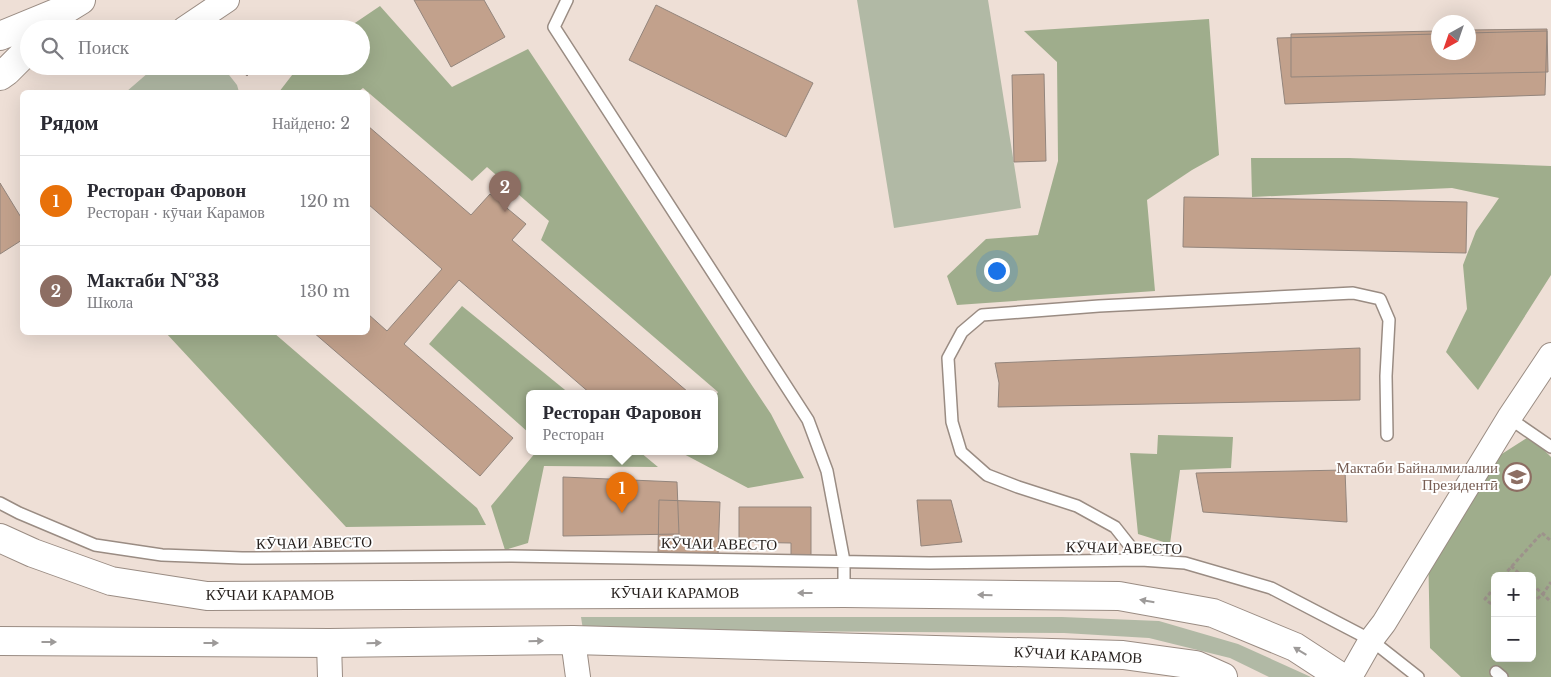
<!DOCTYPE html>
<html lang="ru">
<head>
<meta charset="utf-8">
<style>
  :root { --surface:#fff; --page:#f2f2f3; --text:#2b2b33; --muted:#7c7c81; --line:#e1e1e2; --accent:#111827 }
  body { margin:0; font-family:"Libre Baskerville",serif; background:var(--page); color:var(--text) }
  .controls { position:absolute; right:15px; bottom:15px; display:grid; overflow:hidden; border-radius:8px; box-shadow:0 5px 20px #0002 }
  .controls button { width:45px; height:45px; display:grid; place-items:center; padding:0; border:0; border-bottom:1px solid var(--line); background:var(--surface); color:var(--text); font:25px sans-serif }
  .compass { position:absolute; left:1431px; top:15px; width:45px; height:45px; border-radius:50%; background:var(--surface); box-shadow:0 5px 20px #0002; rotate:220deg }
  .you { position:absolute; left:996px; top:270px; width:18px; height:18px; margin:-12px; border:4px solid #fff; border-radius:50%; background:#1a73e8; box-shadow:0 0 0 8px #1a73e833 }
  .badge { display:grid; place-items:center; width:32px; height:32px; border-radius:50%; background:var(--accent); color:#fff; font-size:16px; font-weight:700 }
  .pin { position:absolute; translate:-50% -41px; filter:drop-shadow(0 1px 2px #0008) }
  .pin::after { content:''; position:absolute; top:26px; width:18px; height:15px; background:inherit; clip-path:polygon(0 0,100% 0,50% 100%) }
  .popup { position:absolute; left:526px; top:390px; width:192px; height:65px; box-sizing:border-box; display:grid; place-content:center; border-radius:8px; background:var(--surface); filter:drop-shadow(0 1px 4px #0005); font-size:16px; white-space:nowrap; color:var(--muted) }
  .popup b { font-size:19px; color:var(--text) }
  .popup::after { content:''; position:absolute; left:50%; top:100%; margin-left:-10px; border:10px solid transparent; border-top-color:var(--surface) }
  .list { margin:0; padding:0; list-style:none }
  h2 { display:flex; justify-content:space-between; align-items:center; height:65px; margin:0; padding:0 20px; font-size:21px }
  h2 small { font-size:16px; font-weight:400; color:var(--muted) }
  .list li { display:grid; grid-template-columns:32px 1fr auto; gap:15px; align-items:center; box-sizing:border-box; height:90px; padding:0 20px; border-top:1px solid var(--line) }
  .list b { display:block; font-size:19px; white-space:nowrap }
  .list p { margin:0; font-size:16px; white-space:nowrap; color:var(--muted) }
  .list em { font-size:16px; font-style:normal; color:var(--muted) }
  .icon { flex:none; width:28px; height:28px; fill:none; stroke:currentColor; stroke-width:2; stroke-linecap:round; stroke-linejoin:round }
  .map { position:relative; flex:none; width:1551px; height:677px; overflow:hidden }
  .search { position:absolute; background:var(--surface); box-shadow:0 5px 20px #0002; left:20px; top:20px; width:350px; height:55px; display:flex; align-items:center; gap:12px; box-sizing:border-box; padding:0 18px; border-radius:28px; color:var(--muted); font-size:19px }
  .panel { position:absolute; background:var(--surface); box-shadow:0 5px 20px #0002; left:20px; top:90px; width:350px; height:245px; border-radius:8px }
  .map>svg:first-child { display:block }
  .green { fill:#b1b9a5 }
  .forest { fill:#9fad8c; fill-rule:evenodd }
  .building { fill:#c2a18c; stroke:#93857c }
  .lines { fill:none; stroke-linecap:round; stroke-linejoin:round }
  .lane-casing { stroke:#9a8c83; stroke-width:14 }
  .street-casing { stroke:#9a8c83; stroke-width:26 }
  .secondary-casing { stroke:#9a8c83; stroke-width:30 }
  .path { stroke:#9d928b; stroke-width:3; stroke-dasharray:4 2.5; stroke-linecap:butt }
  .lane { stroke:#fff; stroke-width:11 }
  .street { stroke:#fff; stroke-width:24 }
  .secondary { stroke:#fff; stroke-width:28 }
  .oneway { fill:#9d9a99 }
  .labels { text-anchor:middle; stroke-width:4; stroke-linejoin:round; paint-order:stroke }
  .education-label { font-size:15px; fill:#785e54; stroke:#fff; text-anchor:end }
  .street-label { font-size:15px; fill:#251f1c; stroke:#fff }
</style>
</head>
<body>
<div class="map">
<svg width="1551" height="677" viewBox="0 0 1551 677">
  <rect width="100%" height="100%" fill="#eedfd6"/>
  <path class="green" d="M857,0h131l33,208 -127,20z
    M156,66h66l15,19 2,7h-113z
    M581,617h481l97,4 79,23 73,33h-42l-39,-19 -81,-20 -85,-5 -481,-3z"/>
  <path class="forest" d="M380,6l72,81 76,-38 243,365 33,64 -56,10 -68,-36h34l1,-55 3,-5 -177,-152 8,-19 -62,-54 -15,14 -109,-93 -5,4h-79l20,-26h62v-37h-15z
    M1209,19l10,136 -27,15 -45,30 8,91 -198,14 -10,-29 39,-37 52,-4 20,-74 -1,-99 -33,-31z
    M1251,158h98l202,8v109l-73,115 -32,-38 21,-43 -4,-44 13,-34 23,-33 -47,-10 -200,9z
    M462,306l108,88h-40l-1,39 -100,-89z
    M166,333h108l203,175 9,17 -140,2z
    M1158,435l75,2 -2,31 -51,2 -10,74 -32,-10 -8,-81 27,1z
    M1530,436l21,21v220h-90l-31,-29 -2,-105 55,-77zM1495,576h37v82h-37z
    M536,452h104l18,15 -114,-1 -16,77 -23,7 -14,-44z"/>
  <path class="building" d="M414,0h70l21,37 -54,30z
    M656,5l157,78 -27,54 -157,-77z
    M1547,29l1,43 -257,5v-43l147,-3v21h30v-22z
    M1547,31l-2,64 -260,9 -8,-66 161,-4v18h30v-19z
    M236,66h21l-10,10z
    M1044,74l2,87 -32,1 -2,-87z
    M368,126l103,89 19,-21 36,30 -14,16 176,152 -1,2h-96l-132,-114 -55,64 109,94 -33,38 -167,-144h55v-18l19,17 55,-62 -74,-65z
    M0,183l22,36v21l-22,14z
    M1184,197l283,5 -1,51 -283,-6z
    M1360,348v52l-362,7 1,-24 -4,-20z
    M1345,470l2,52 -144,-10 -7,-39z
    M563,477l114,5 2,52 -116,2z
    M659,500l61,2 -2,53 -60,-2z
    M917,500h34l11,42 -41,4z
    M739,507h72v48h-20v-12l-52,-1z"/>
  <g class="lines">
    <defs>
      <path id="lane" d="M567,0l-13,27 254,393 19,51 17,90v32
        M1509,418l42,29
        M0,503l19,10 76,32 67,10 80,3 270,-2 418,7 211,-3 44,3 86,25 100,52 47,37
        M1141,560l-26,-33 -38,-21 -59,-19 -31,-12 -26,-23 -9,-30 -4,-64 14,-26 20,-17 117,-9 254,-13 27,6 9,21 -3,56 1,59
        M1496,672l6,5"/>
      <path id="street" d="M184,29l43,-29
        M573,640l5,37
        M329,643l1,34
        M1350,677l21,-37 13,-17 125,-205 42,-63"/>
      <path id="secondary" d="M0,36l68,-28 13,-8
        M0,76l7,-5 22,-22
        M0,538l33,15 78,28 96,15 637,-3 275,3 94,17 82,34 46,30
        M0,641l329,2 244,-3 550,15 73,10 27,12"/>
    </defs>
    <use href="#lane" class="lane-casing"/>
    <use href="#street" class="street-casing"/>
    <use href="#secondary" class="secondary-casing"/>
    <path class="path" d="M1542,533l9,8
      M1511,566l11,10
      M1503,576l39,-43
      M1532,584l19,18
      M1495,587l-10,12 10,8
      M1532,603l11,-9 8,-12"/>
    <use href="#lane" class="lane"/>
    <use href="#street" class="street"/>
    <use href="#secondary" class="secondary"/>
  </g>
  <defs><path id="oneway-solid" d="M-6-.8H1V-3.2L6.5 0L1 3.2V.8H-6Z" transform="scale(1.25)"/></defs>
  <g class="oneway">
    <use href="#oneway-solid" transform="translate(805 593) rotate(180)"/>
    <use href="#oneway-solid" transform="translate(985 595) rotate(-179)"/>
    <use href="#oneway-solid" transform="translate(1147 601) rotate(-170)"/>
    <use href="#oneway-solid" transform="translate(536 641) rotate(-1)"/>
    <use href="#oneway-solid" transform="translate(49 642)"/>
    <use href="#oneway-solid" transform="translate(211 643)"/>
    <use href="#oneway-solid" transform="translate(374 643) rotate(-1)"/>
    <use href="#oneway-solid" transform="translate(1300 651) rotate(-149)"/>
  </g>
  <defs>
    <symbol id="school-ring" viewBox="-11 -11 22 22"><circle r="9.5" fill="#fff" stroke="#8d6e63" stroke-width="1.5"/><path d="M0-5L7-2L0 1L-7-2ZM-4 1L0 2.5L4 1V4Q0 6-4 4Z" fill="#8d6e63"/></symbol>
  </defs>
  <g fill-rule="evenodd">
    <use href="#school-ring" x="1501" y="461" width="32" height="32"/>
  </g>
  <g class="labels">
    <g class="education-label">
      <text x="1498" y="473">Мактаби Байналмилалии<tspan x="1498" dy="17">Президентӣ</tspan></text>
    </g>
    <g class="street-label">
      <text transform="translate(314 543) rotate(-1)" y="5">КӮЧАИ АВЕСТО</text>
      <text transform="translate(719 544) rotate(1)" y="5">КӮЧАИ АВЕСТО</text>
      <text transform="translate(1124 548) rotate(1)" y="5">КӮЧАИ АВЕСТО</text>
      <text x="675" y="598">КӮЧАИ КАРАМОВ</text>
      <text x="270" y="600">КӮЧАИ КАРАМОВ</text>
      <text transform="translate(1078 655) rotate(3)" y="5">КӮЧАИ КАРАМОВ</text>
    </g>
  </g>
</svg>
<div class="controls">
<button>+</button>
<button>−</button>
</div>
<svg class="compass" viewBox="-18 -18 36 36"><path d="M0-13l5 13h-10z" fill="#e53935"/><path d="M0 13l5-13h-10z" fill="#7c7c81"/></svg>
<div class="you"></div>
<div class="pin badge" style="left:622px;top:513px;background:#e8710a">1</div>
<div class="popup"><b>Ресторан Фаровон</b>Ресторан</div>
<div class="pin badge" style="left:505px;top:212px;background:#8d6e63">2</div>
<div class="search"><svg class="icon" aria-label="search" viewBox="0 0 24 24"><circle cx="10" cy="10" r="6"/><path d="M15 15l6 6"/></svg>Поиск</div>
<section class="panel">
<h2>Рядом<small>Найдено: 2</small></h2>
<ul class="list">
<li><span class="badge" style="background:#e8710a">1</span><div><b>Ресторан Фаровон</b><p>Ресторан · кӯчаи Карамов</p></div><em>120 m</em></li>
<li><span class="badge" style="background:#8d6e63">2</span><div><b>Мактаби №33</b><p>Школа</p></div><em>130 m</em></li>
</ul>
</section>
</div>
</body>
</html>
